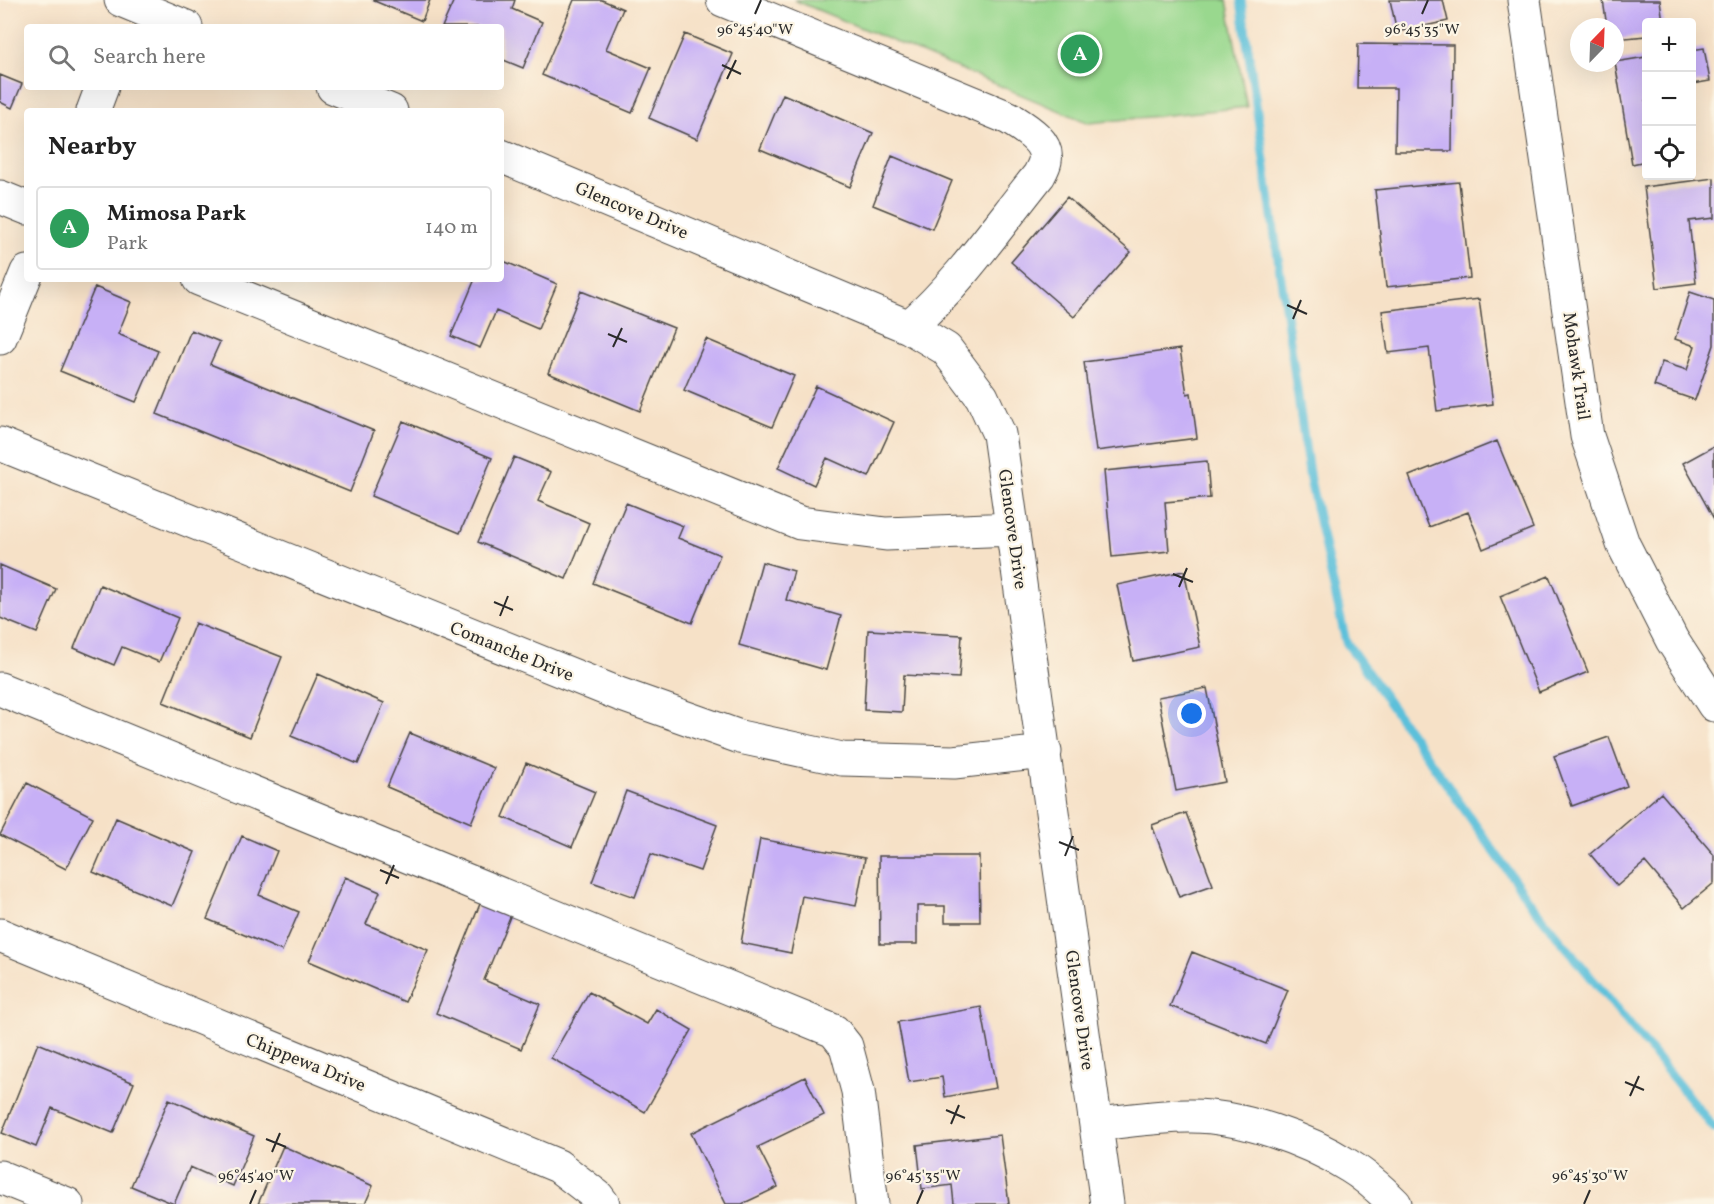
<!DOCTYPE html>
<html lang="en">
<head>
<meta charset="utf-8">
<style>
  :root { --surface:#fff; --page:#f2f2f2; --text:#222; --muted:#767676; --line:#e0e0e0; --accent:#0b8043 }
  body { margin:0; font-family:Vollkorn,serif; background:var(--page); color:var(--text) }
  .controls { position:absolute; right:18px; top:18px; display:grid; overflow:hidden; border-radius:6px; box-shadow:0 6px 24px #0002 }
  .controls button { width:54px; height:54px; display:grid; place-items:center; padding:0; border:0; border-bottom:2px solid var(--line); background:var(--surface); color:var(--text); font:30px sans-serif }
  .compass { position:absolute; left:1570px; top:18px; width:54px; height:54px; border-radius:50%; background:var(--surface); box-shadow:0 6px 24px #0002; rotate:23deg }
  .you { position:absolute; left:1192px; top:714px; width:21px; height:21px; margin:-15px; border:4px solid #fff; border-radius:50%; background:#1a73e8; box-shadow:0 0 0 9px #1a73e833 }
  .badge { display:grid; place-items:center; width:39px; height:39px; border-radius:50%; background:var(--accent); color:#fff; font-size:20px; font-weight:700 }
  .pin { position:absolute; translate:-50% -50%; border:3px solid #fff; box-shadow:0 2px 6px #0006 }
  .list { margin:0; padding:0; list-style:none }
  h2 { display:flex; justify-content:space-between; align-items:center; height:78px; margin:0; padding:0 24px; font-size:26px }
  h2 small { font-size:20px; font-weight:400; color:var(--muted) }
  .list li { display:grid; grid-template-columns:39px 1fr auto; gap:18px; align-items:center; box-sizing:border-box; height:84px; margin:0 12px 12px; padding:0 12px; border:2px solid var(--line); border-radius:6px }
  .list b { display:block; font-size:22px; white-space:nowrap }
  .list p { margin:0; font-size:20px; white-space:nowrap; color:var(--muted) }
  .list em { font-size:20px; font-style:normal; color:var(--muted) }
  .icon { flex:none; width:33px; height:33px; fill:none; stroke:currentColor; stroke-width:2; stroke-linecap:round; stroke-linejoin:round }
  .map { position:relative; flex:none; width:1714px; height:1204px; overflow:hidden }
  .search { position:absolute; background:var(--surface); box-shadow:0 6px 24px #0002; left:24px; top:24px; width:480px; height:66px; display:flex; align-items:center; gap:15px; box-sizing:border-box; padding:0 21px; border-radius:6px; color:var(--muted); font-size:22px }
  .panel { position:absolute; background:var(--surface); box-shadow:0 6px 24px #0002; left:24px; top:108px; width:480px; height:174px; border-radius:6px }
  .map>svg:first-child { display:block }
  .green { fill:#99d88e; stroke:#62825c; stroke-width:1.5 }
  .lines { fill:none; stroke-linecap:round; stroke-linejoin:round }
  .stream { stroke:#5cc0da; stroke-width:9 }
  .building { fill:#c7b0f6 }
  .minor-casing { stroke:#494642; stroke-width:35 }
  .minor { stroke:#fff; stroke-width:33 }
  .ticks { fill:none; stroke:#2b2b2b; stroke-width:2 }
  .labels { text-anchor:middle; stroke-width:4.5; stroke-linejoin:round; paint-order:stroke }
  .street-label { font-size:18px; fill:#2b2b2b; stroke:#fcf5e5 }
  .ticks-label { font-size:15px; text-anchor:middle; fill:#2b2b2b; stroke:#fcf5e5; stroke-width:4.5; stroke-linejoin:round; paint-order:stroke }
</style>
</head>
<body>
<div class="map">
<svg width="1714" height="1204" viewBox="0 0 1714 1204">
  <rect width="100%" height="100%" fill="#fcf5e5"/>
  <filter id="ink" filterUnits="userSpaceOnUse"><feTurbulence type="fractalNoise" baseFrequency=".0167" numOctaves="2"/><feDisplacementMap in="SourceGraphic" scale="12" xChannelSelector="R" yChannelSelector="G"/><feConvolveMatrix kernelMatrix="1 2 1 2 8 2 1 2 1" color-interpolation-filters="sRGB"/></filter>
  <filter id="wash" filterUnits="userSpaceOnUse"><feTurbulence type="fractalNoise" baseFrequency=".008" numOctaves="4" result="noise"/><feDisplacementMap in="SourceGraphic" scale="24" xChannelSelector="R" yChannelSelector="G"/><feGaussianBlur stdDeviation="1.35" result="paint"/><feColorMatrix in="noise" values="0 0 0 0 0 0 0 0 0 0 0 0 0 0 0 0 0 1.4 0 .05"/><feComposite in="paint" operator="in"/></filter>
  <g filter="url(#wash)">
    <rect width="100%" height="100%" fill="#f6e1c7"/>
    <path class="green" d="M794,0h433l20,107 -158,16z"/>
    <g class="lines">
      <path class="stream" d="M1241,0l69,480 36,162 186,263 182,223"/>
    </g>
    <g id="blocks">
      <path class="building" d="M372,0h58l-8,21z
        M454,0h61l-3,9 30,13 -19,46 -22,-9v-32h-59z
        M574,0h28l21,9 -17,40 45,19 -19,45 -90,-38z
        M1390,0h53l5,21 -51,11z
        M1603,0h57l3,22h-17v14l-31,3v-12h-8z
        M685,34l48,20 -36,85 -48,-21z
        M1358,44l95,1 -1,106h-57l1,-63h-39z
        M1704,48l6,33 -18,3v-34z
        M1646,57v104l-14,3 -17,-102z
        M0,75l22,9 -10,24 -12,-6z
        M783,94l90,39 -23,54 -90,-38z
        M892,156l60,25 -20,48 -59,-24z
        M1714,178v40l-25,3 7,62 -39,5 -13,-101z
        M1459,182l11,96 -84,9 -11,-97z
        M1067,197l64,55 -57,65 -63,-55z
        M501,260l56,24 -19,45 -42,-18 -16,37 -29,-12 24,-57h26z
        M95,287l36,15 -13,32 40,17 -22,51 -76,-31z
        M581,291l93,37 -34,83 -92,-38z
        M1690,292l24,8v45l-19,55 -41,-14 8,-24 25,8 8,-24 -20,-7z
        M1479,299l14,105 -56,7 -8,-63 -41,5 -6,-42z
        M191,330l29,12 -10,22 164,67 -24,61 -193,-78z
        M706,339l88,37 -22,51 -88,-37z
        M1180,349l7,45 4,-1 6,45 -101,13 -12,-89z
        M816,386l78,36 -25,55 -42,-19 -13,27 -36,-17z
        M403,421l89,37 -32,75 -89,-37z
        M1497,441l36,87 -50,21 -15,-37 -39,15 -20,-51z
        M1714,446v73l-31,-56z
        M514,457l37,15 -13,29 51,22 -23,56 -88,-37z
        M1207,461l3,37 -45,4 4,49 -57,6 -8,-86z
        M626,503l57,23 -5,12 42,17 -28,68 -99,-40z
        M762,562l32,9 -8,29 55,16 -15,54 -87,-25z
        M0,565l56,24 -19,44 -37,-15z
        M1184,571l16,76 -67,14 -16,-76z
        M1549,576l39,96 -49,20 -39,-96z
        M100,585l78,33 -19,44 -37,-15 -8,18 -40,-17z
        M195,623l87,34 -32,80 -87,-35z
        M868,630l94,5 -3,43 -55,-3 -2,37 -38,-2z
        M318,674l66,29 -26,61 -67,-28z
        M1207,688l18,94 -49,9 -18,-94z
        M410,733l84,35 -23,55 -84,-36z
        M1609,737l18,49 -55,20 -18,-50z
        M526,763l69,29 -23,55 -69,-30z
        M27,783l66,34 -27,52 -66,-34z
        M626,791l91,34 -17,46 -49,-17 -16,43 -43,-15z
        M1661,793l53,62v28l-30,25 -39,-46 -28,24 -27,-32z
        M1186,813l27,72 -34,12 -27,-72z
        M116,818l79,34 -23,54 -79,-34z
        M242,836l35,15 -18,44 40,17 -17,39 -75,-32z
        M760,839l105,19 -9,48 -54,-10 -11,57 -50,-10z
        M879,856h100l1,66h-35v-16h-28v38h-37z
        M345,877l35,15 -14,32 62,26 -23,52 -96,-41z
        M482,899l30,13 -28,68 56,24 -19,45 -85,-36z
        M1192,952l96,38 -22,54 -96,-38z
        M589,992l58,32 9,-15 36,21 -47,82 -94,-54z
        M981,1007l15,81 -51,9 -3,-20 -33,5 -11,-60z
        M38,1043l96,40 -21,50 -61,-25 -16,39 -34,-14z
        M805,1077l19,38 -66,32 20,40 -36,17h-16l-35,-71z
        M169,1099l85,37 -21,50 -43,-19 -16,37 -43,-18z
        M1000,1135l9,69h-55l-2,-19 -30,4 -5,-44z
        M283,1146l90,40 -8,18h-107z"/>
    </g>
  </g>
  <g filter="url(#ink)">
    <use href="#blocks" fill-opacity="0" stroke="#494642" stroke-width="1.5"/>
    <g class="lines">
      <defs>
        <path id="minor" d="M121,0l65,27
          M723,0l286,118c14,9 40,23 36,43 -1,5 -4,10 -6,14 -42,52 -80,108 -130,152
          M1524,0l63,436 36,108 49,96 42,65
          M333,87l58,24
          M93,111l9,-24
          M501,156l408,171 37,22 36,48 17,37 108,770
          M0,197l27,11
          M199,279l601,244 86,11 127,-5
          M0,338l27,-66
          M0,444l619,250 121,43 102,22 112,3 91,-10
          M0,689l834,342 12,15 12,45 14,113
          M0,935l558,231 39,30 6,8
          M1096,1124c31,-3 62,-8 92,-8 51,-1 119,23 161,50 17,10 32,24 46,38
          M0,1177l67,27"/>
      </defs>
      <use href="#minor" class="minor-casing"/>
      <use href="#minor" class="minor"/>
    </g>
  </g>
  <path class="ticks" d="M755,14l6,-14M1422,14l6,-14M722,65l19,9M727,79l9,-19M1287,305l20,9M1293,319l8,-19M608,334l19,8M613,347l9,-19M1173,574l20,8M1179,587l8,-19M494,602l19,8M500,616l8,-20M1059,842l20,8M1065,856l8,-20M380,870l19,8M386,884l8,-19M1625,1082l19,8M1630,1096l9,-20M946,1110l19,8M951,1124l8,-19M266,1139l20,8M272,1152l8,-19M250,1204l6,-14M917,1204l6,-14M1584,1204l6,-14"/>
  <g class="labels">
    <g class="street-label">
      <text transform="translate(632 210) rotate(23)" y="6">Glencove Drive</text>
      <text transform="translate(1577 366) rotate(82)" y="6">Mohawk Trail</text>
      <text transform="translate(1013 529) rotate(82)" y="6">Glencove Drive</text>
      <text transform="translate(512 651) rotate(22)" y="6">Comanche Drive</text>
      <text transform="translate(1080 1010) rotate(82)" y="6">Glencove Drive</text>
      <text transform="translate(306 1062) rotate(22)" y="6">Chippewa Drive</text>
    </g>
  </g>
  <g class="ticks-label">
    <text x="755" y="34">96°45'40"W</text>
    <text x="1422" y="34">96°45'35"W</text>
    <text x="256" y="1180">96°45'40"W</text>
    <text x="923" y="1180">96°45'35"W</text>
    <text x="1590" y="1180">96°45'30"W</text>
  </g>
</svg>
<div class="controls">
<button>+</button>
<button>−</button>
<button><svg class="icon" aria-label="locate" viewBox="0 0 24 24"><circle cx="12" cy="12" r="6"/><path d="M12 2v4M12 18v4M2 12h4M18 12h4"/></svg></button>
</div>
<svg class="compass" viewBox="-18 -18 36 36"><path d="M0-13l5 13h-10z" fill="#e53935"/><path d="M0 13l5-13h-10z" fill="#767676"/></svg>
<div class="you"></div>
<div class="pin badge" style="left:1080px;top:54px;background:#2e9e5b">A</div>
<div class="search"><svg class="icon" aria-label="search" viewBox="0 0 24 24"><circle cx="10" cy="10" r="6"/><path d="M15 15l6 6"/></svg>Search here</div>
<section class="panel">
<h2>Nearby<small></small></h2>
<ul class="list">
<li><span class="badge" style="background:#2e9e5b">A</span><div><b>Mimosa Park</b><p>Park</p></div><em>140 m</em></li>
</ul>
</section>
</div>
</body>
</html>
